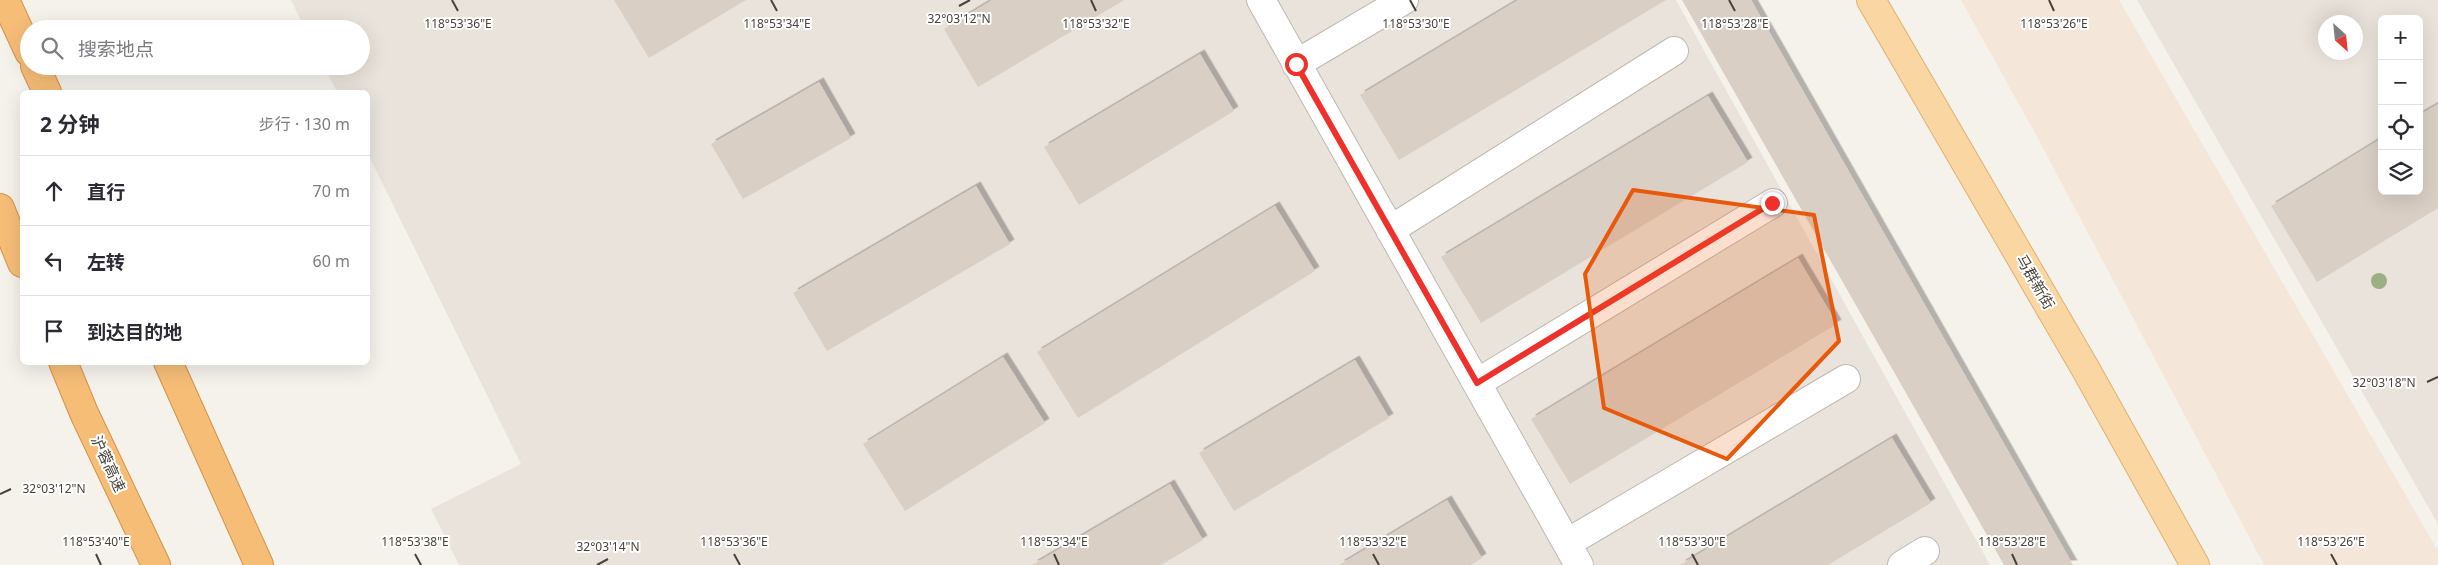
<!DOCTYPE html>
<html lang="zh">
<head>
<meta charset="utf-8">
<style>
  :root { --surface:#fff; --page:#f7f7f7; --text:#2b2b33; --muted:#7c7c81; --line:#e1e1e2 }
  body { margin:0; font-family:"Noto Sans","Noto Sans SC",sans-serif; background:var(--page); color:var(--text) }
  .controls { position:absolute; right:15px; top:15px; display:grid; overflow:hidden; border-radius:8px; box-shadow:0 5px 20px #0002 }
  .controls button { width:45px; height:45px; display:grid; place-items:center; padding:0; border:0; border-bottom:1px solid var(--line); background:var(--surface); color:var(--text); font:25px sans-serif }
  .compass { position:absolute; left:2318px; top:15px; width:45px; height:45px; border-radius:50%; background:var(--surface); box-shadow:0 5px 20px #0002; rotate:153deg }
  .stop { position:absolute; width:15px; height:15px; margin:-11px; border:4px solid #ee322b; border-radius:50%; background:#fff }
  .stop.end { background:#ee322b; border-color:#fff; box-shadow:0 1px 5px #0008 }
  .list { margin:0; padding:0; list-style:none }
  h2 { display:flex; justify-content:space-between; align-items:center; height:65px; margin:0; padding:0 20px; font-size:21px }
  h2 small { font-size:16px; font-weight:400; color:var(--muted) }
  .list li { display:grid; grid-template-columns:32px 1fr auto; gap:15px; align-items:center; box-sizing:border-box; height:70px; padding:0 20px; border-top:1px solid var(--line) }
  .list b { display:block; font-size:19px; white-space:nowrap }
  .list em { font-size:16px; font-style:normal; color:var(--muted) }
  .icon { flex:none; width:28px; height:28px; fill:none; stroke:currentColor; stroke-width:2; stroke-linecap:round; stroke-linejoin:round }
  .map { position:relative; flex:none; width:2438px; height:565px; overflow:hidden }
  .search { position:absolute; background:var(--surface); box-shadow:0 5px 20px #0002; left:20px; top:20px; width:350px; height:55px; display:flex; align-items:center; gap:12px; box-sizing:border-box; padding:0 18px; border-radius:28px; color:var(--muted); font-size:19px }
  .panel { position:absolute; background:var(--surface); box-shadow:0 5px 20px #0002; left:20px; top:90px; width:350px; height:275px; border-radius:8px }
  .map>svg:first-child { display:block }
  .residential { fill:#e9e3db; fill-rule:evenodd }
  .commercial { fill:#f5e6da }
  .building { fill:#d9cfc5; filter:url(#shadow) }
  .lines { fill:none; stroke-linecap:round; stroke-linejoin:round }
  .minor-casing { stroke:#c0b8af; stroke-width:30 }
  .major-casing { stroke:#deb172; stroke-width:30 }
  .highway-casing { stroke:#d59146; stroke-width:30 }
  .minor { stroke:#fff; stroke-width:28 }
  .major { stroke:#f9d6a2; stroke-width:28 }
  .highway { stroke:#f6bd77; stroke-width:28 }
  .tree { fill:#9caf84 }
  .route { stroke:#ee322b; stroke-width:6 }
  .marked { fill:#e8590c; fill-opacity:0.2; stroke:#e8590c; stroke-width:4; stroke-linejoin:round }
  .ticks { fill:none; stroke:#4a423a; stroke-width:2 }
  .labels { text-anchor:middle; stroke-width:4; stroke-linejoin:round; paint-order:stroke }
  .street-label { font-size:15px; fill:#4a423a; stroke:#fff }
  .ticks-label { font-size:12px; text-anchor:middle; fill:#4a423a; stroke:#fff; stroke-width:4; stroke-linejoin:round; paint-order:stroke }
</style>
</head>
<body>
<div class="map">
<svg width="2438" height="565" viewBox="0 0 2438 565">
  <defs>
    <filter id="shadow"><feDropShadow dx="4.5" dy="-4.5" stdDeviation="0" flood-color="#0004"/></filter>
  </defs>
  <rect width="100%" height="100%" fill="#f5f2ec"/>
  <path class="residential" d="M291,0h1385l314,565h-1531l-28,-56 90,-45 -153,-310v-62h-31l-13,-26h37v-37h-56z
    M2137,0h301v524zM2382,19h37v172h-37zM2326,22h30v30h-30z"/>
  <path class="commercial" d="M1961,0h158l319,551v14h-174l-229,-432z"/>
  <path class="building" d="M614,0h132l-97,58z
    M992,0h132l-146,87 -34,-58z
    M1518,0h148l-267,160 -39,-65z
    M1682,0h69l322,565h-69z
    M1200,54l34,57 -155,94 -35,-58z
    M819,82l32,56 -108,61 -32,-55z
    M1708,96l40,66 -267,161 -40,-66z
    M2438,104v104l-121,74 -46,-76 111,-68v53h37v-76z
    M976,186l34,58 -183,107 -34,-58z
    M1275,206l40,65 -237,147 -41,-66z
    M1798,258l39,66 -267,160 -39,-65z
    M1003,357l42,66 -140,88 -42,-67z
    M1355,360l34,58 -155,93 -35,-58z
    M1892,438l39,65 -103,62h-148z
    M1170,484l33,56 -42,25h-129z
    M1447,500l35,58 -11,7h-132z"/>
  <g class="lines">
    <defs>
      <path id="minor" d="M1261,0l318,565
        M1296,64l108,-64
        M1390,230l284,-179
        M1477,383l296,-180
        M1567,543l279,-164
        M1902,565l23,-14"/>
      <path id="major" d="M1871,0l214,368 110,197"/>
      <path id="highway" d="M5,0l24,52
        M35,66l12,26
        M0,208l22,55
        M63,362l21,51 72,152
        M168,362l91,203"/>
    </defs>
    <use href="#minor" class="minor-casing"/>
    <use href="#major" class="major-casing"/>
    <use href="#highway" class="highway-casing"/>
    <use href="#minor" class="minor"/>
    <use href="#major" class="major"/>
    <use href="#highway" class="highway"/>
  </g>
  <circle class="tree" cx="2379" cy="281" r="8"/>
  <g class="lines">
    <path class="route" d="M1296,64l181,319 295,-180"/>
  </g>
  <path class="marked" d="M1633,190l181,25 25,126 -112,118 -123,-51 -19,-134z"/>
  <path class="ticks" d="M452,0l6,11M771,0l6,11M1091,0l5,11M1410,0l6,11M1729,0l6,11M2049,0l5,11M959,6l11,-6M2427,382l11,-5M0,494l11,-5M96,554l5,11M415,554l6,11M734,554l6,11M1054,554l5,11M1373,554l6,11M1692,554l6,11M2012,554l5,11M2331,554l6,11M597,565l11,-6"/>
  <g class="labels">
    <g class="street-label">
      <text transform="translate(2035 282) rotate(60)" y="5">马群新街</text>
      <text transform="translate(108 464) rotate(65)" y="5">沪蓉高速</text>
    </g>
  </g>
  <g class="ticks-label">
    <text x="959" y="23">32°03'12"N</text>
    <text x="458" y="28">118°53'36"E</text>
    <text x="777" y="28">118°53'34"E</text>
    <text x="1096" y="28">118°53'32"E</text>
    <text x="1416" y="28">118°53'30"E</text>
    <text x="1735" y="28">118°53'28"E</text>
    <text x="2054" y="28">118°53'26"E</text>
    <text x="2384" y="387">32°03'18"N</text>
    <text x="54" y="493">32°03'12"N</text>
    <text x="96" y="546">118°53'40"E</text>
    <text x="415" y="546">118°53'38"E</text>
    <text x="734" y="546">118°53'36"E</text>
    <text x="1054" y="546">118°53'34"E</text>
    <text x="1373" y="546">118°53'32"E</text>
    <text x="1692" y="546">118°53'30"E</text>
    <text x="2012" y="546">118°53'28"E</text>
    <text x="2331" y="546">118°53'26"E</text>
    <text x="608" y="551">32°03'14"N</text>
  </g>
</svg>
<div class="controls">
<button>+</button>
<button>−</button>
<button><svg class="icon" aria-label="locate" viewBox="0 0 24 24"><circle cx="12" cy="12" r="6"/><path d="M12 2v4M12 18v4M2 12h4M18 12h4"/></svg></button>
<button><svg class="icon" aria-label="layers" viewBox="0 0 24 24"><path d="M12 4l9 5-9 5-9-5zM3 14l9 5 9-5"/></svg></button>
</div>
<svg class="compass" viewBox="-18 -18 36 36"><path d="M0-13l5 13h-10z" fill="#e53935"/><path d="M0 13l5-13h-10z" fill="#7c7c81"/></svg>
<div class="stop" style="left:1296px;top:64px"></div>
<div class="stop end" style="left:1772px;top:203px"></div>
<div class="search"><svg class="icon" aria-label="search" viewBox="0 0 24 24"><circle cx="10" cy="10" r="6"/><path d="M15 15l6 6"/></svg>搜索地点</div>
<section class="panel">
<h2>2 分钟<small>步行 · 130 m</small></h2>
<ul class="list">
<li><svg class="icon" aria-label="ahead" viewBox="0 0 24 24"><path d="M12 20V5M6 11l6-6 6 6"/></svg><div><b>直行</b></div><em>70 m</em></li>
<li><svg class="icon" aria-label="left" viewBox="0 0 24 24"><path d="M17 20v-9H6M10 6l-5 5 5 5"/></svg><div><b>左转</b></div><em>60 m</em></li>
<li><svg class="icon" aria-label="arrive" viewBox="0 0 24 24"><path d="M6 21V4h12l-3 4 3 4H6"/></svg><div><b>到达目的地</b></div></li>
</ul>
</section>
</div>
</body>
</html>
